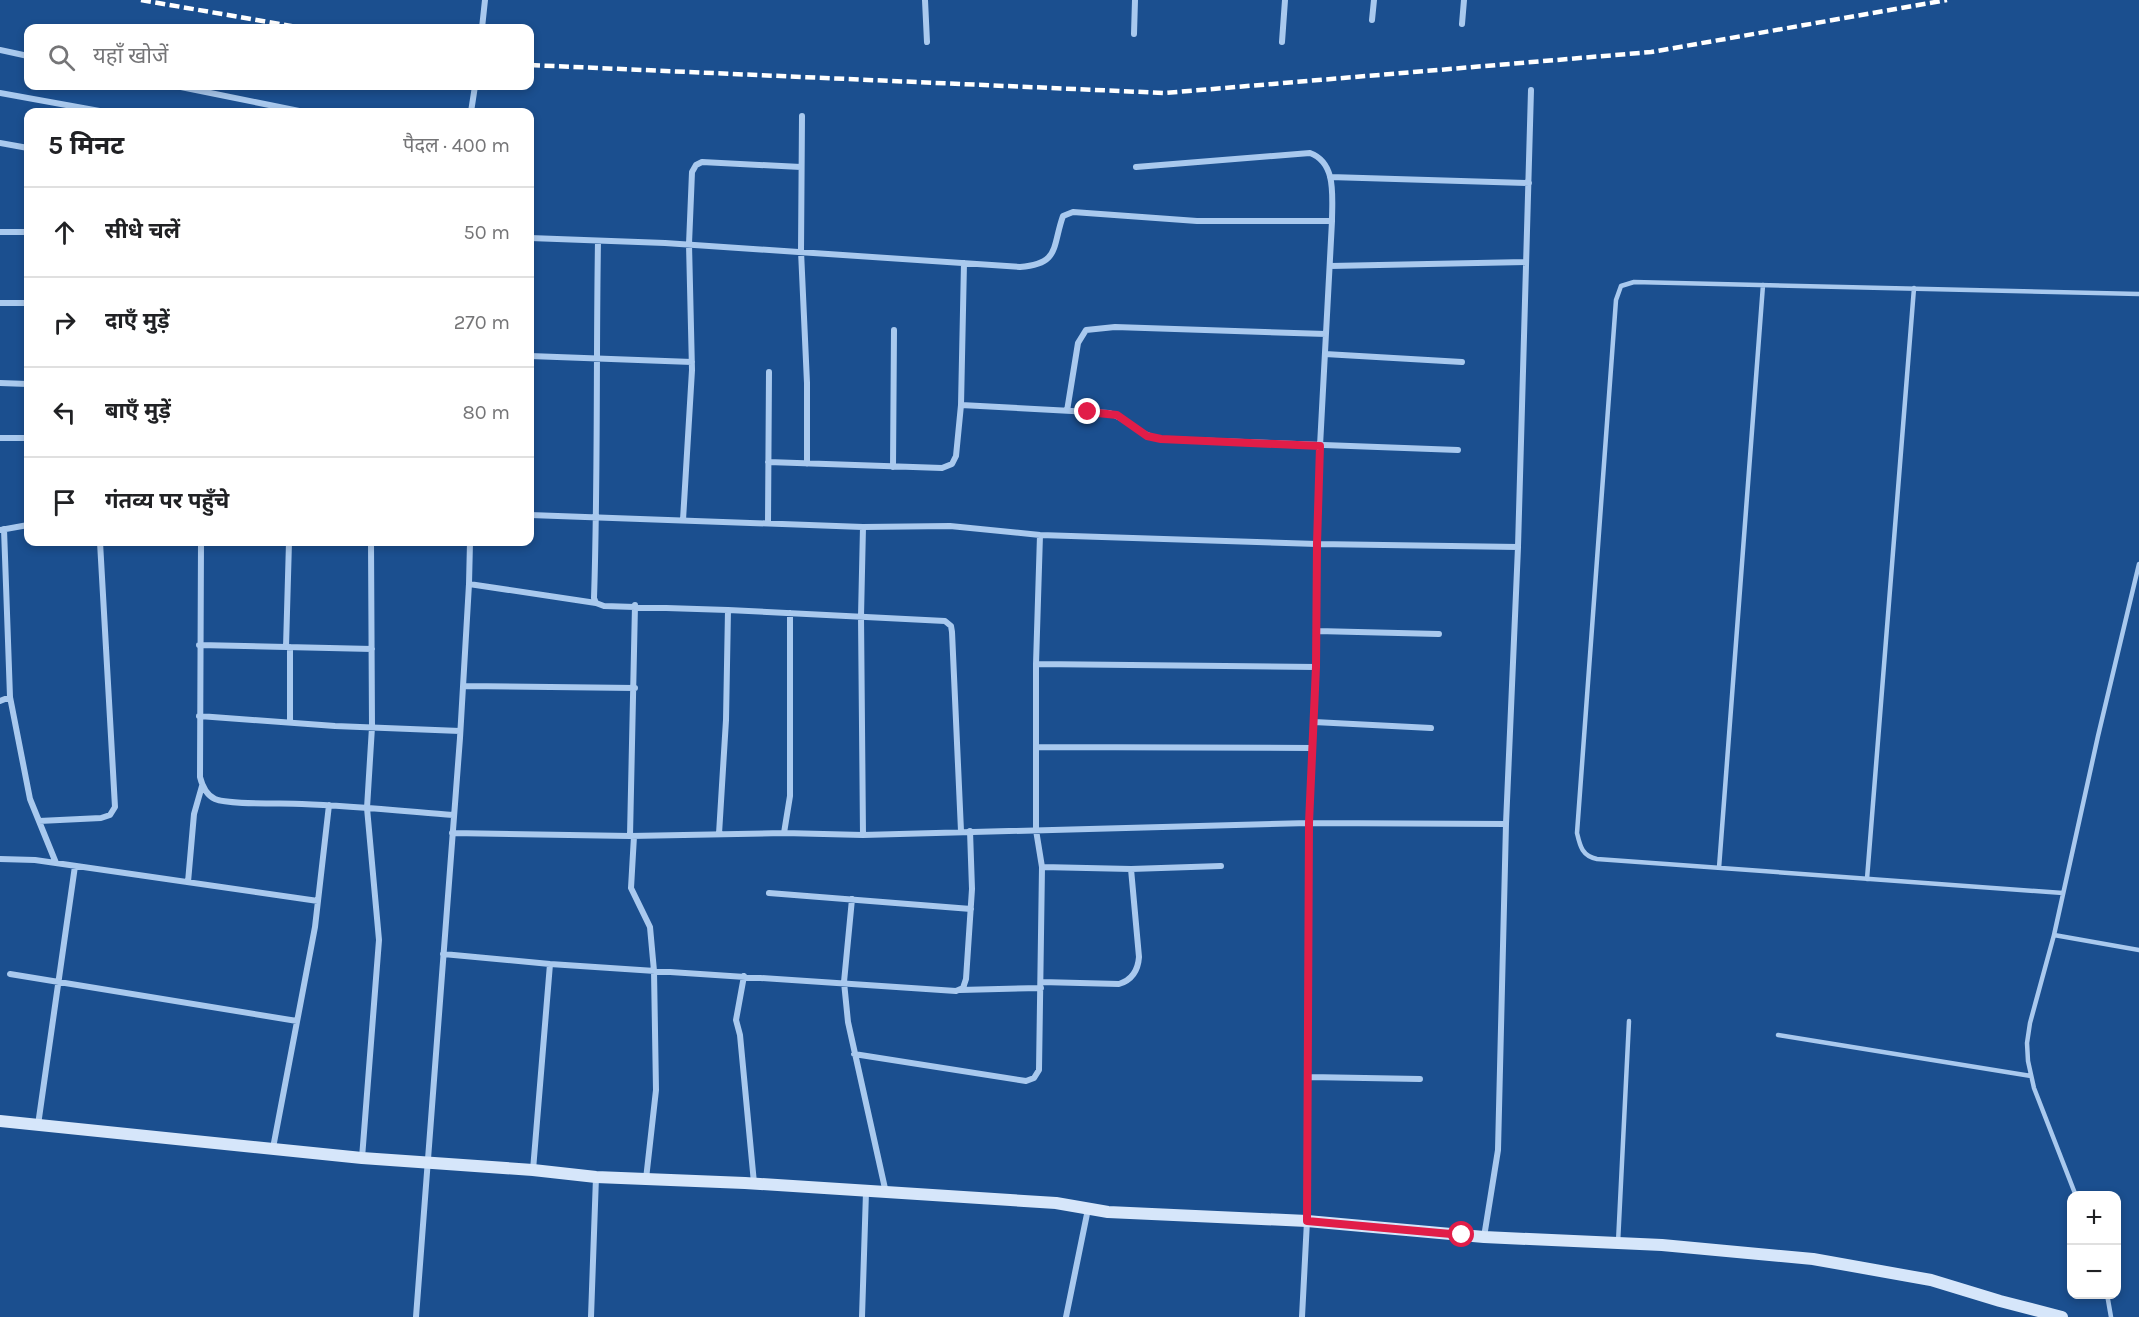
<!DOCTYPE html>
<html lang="hi">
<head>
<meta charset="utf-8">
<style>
  :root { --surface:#fff; --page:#f6f6f6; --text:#202124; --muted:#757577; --line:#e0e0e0 }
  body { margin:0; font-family:Karla,"Noto Sans Devanagari",sans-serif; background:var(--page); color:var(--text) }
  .controls { position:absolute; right:18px; bottom:18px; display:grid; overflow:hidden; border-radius:12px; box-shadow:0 3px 9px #0003 }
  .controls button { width:54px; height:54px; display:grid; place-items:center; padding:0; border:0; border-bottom:2px solid var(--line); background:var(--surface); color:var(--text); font:30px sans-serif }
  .stop { position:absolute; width:18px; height:18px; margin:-14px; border:4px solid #e11d48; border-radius:50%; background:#fff }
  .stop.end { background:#e11d48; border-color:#fff; box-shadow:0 2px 6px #0008 }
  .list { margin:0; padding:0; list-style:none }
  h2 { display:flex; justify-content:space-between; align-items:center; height:78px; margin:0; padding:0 24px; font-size:26px }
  h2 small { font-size:20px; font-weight:400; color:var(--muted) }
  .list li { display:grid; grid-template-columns:39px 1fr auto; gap:18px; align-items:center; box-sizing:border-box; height:90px; padding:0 24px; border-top:2px solid var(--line) }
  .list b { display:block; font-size:22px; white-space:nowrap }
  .list em { font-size:20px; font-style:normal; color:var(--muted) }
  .icon { flex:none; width:33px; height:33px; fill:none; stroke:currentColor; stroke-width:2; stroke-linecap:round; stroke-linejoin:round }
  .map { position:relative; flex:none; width:2139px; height:1317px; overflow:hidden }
  .search { position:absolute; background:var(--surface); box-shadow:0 3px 9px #0003; left:24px; top:24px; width:510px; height:66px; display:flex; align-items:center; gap:15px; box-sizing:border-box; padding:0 21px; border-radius:12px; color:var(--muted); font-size:22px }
  .panel { position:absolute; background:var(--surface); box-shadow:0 3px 9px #0003; left:24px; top:108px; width:510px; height:438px; border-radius:12px }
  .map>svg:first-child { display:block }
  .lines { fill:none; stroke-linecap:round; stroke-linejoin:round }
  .lane { stroke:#a9c9ee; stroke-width:4.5 }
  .street { stroke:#a9c9ee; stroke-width:6 }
  .secondary { stroke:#d6e6fa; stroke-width:12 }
  .rail { stroke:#fff; stroke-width:4.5; stroke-dasharray:10 4.5; stroke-linecap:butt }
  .route { stroke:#e11d48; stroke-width:8 }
</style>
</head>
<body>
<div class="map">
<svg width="2139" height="1317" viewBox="0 0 2139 1317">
  <rect width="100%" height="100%" fill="#1b4f8f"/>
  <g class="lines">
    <path class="lane" d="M1719,868l44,-583
      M1867,879l47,-591
      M2063,893l-466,-34c-15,-3 -17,-13 -20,-26l39,-533 5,-14 13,-4 505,12
      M2054,935l85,15
      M1778,1035l253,41
      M2076,1196l-42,-108 -6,-27 -1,-18 3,-20 24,-88 44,-199 41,-172
      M1618,1243l11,-222
      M2107,1294l4,23"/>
    <path class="street" d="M925,0l2,42
      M1372,20l2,-20
      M1462,24l2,-24
      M482,28l3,-28
      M1134,34l1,-34
      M1282,42l3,-42
      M0,50l28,6
      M176,86l128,26
      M0,93l105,19
      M471,112l4,-26
      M802,116l-1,135 6,132v81
      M0,143l28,5
      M1136,167l174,-14c27,10 22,44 22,68l-12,225 -3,98 -1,123 -7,156 -2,398 -5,96
      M1330,177l199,6
      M0,232h28
      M530,238l135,5 355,24c40,-3 32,-20 43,-51l10,-4 124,9h135
      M598,241c-2,119 0,238 -4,357l2,5 8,3 124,4 217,11 6,5 1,6 9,199
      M1330,266l196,-4
      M0,303h28
      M1325,354l137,8
      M530,356l162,6
      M0,383l28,1
      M961,405l148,8c22,6 28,23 52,26l297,11
      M1067,411l11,-68 8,-13 29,-3 211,7
      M0,438h28
      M768,462l174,6 10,-4 4,-8 5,-51 3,-142
      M893,467l1,-137
      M530,515l333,12 87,-1 90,9 277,9 201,3 -12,277 -8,326 -14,87
      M683,520l9,-150 -3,-126 3,-72 4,-7 6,-3 99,5
      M768,523l1,-151
      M4,529l6,168 20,102 26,64
      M0,530l28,-5
      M201,542l-1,235c2,8 6,18 15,22 14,6 69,4 87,5 50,2 101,7 151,11
      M1518,547l13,-457
      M469,584l127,19
      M790,613v183l-6,37 79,2 446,-12 197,1
      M1317,631l122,3
      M199,645l173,4
      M286,647l3,-105
      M1036,664l280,3
      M463,686l172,2
      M0,701l10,-4
      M199,716l136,10 125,5
      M290,722v-75
      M1314,722l117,6
      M1037,747l276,1
      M39,821l62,-3 9,-3 5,-8 -15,-265
      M452,833l178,3 154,-3
      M719,834l7,-114 2,-110
      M863,835l-2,-219 2,-89
      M630,836l5,-231
      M634,836l-3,52 19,39 4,44 2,119 -10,89
      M0,859l35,1 283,41
      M1042,867l89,2 90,-3
      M188,882l6,-68 8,-28
      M769,893l202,16
      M852,899l-8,83 4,40 38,171
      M443,954l107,10 406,27 7,-3 3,-9 6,-90 -2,-58
      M10,974l287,47
      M744,976l-8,44 4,15 14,148
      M1041,982l78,2c13,-4 19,-13 20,-27l-8,-88
      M960,990l81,-2
      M854,1054l172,27 8,-3 5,-8 3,-203 -6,-37v-166l4,-129
      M1309,1077l111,2
      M38,1125l37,-259
      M273,1148l42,-221 14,-122
      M362,1158l17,-218 -12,-132 5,-81 -1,-185
      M533,1170l17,-206
      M416,1317l44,-579 9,-154 1,-42
      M591,1317l5,-140
      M862,1317l4,-125
      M1066,1317l22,-108"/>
    <path class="secondary" d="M0,1121l362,37 171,12 63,7 149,6 311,20 52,9 199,9 177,16 178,8 151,14 118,21 69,21 62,16"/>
    <path class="rail" d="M141,0l162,28
      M530,65l635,28 486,-41 296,-52"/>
  </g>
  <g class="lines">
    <path class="route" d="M1088,412l29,3 30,21 14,3 159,7 -3,98 -1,123 -7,156 -2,398 155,14"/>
  </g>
</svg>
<div class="controls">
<button>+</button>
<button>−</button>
</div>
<div class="stop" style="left:1462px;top:1235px"></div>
<div class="stop end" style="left:1088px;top:412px"></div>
<div class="search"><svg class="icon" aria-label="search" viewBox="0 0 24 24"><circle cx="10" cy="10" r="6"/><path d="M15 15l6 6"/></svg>यहाँ खोजें</div>
<section class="panel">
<h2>5 मिनट<small>पैदल · 400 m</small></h2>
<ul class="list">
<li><svg class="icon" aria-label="ahead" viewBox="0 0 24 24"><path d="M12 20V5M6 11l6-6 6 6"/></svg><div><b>सीधे चलें</b></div><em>50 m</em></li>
<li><svg class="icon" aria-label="right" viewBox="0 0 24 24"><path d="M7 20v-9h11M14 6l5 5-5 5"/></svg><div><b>दाएँ मुड़ें</b></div><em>270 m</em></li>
<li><svg class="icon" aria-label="left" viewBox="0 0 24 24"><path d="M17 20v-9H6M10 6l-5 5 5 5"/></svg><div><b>बाएँ मुड़ें</b></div><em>80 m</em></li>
<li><svg class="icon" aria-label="arrive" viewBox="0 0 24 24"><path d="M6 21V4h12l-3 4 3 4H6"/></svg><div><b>गंतव्य पर पहुँचे</b></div></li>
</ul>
</section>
</div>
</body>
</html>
